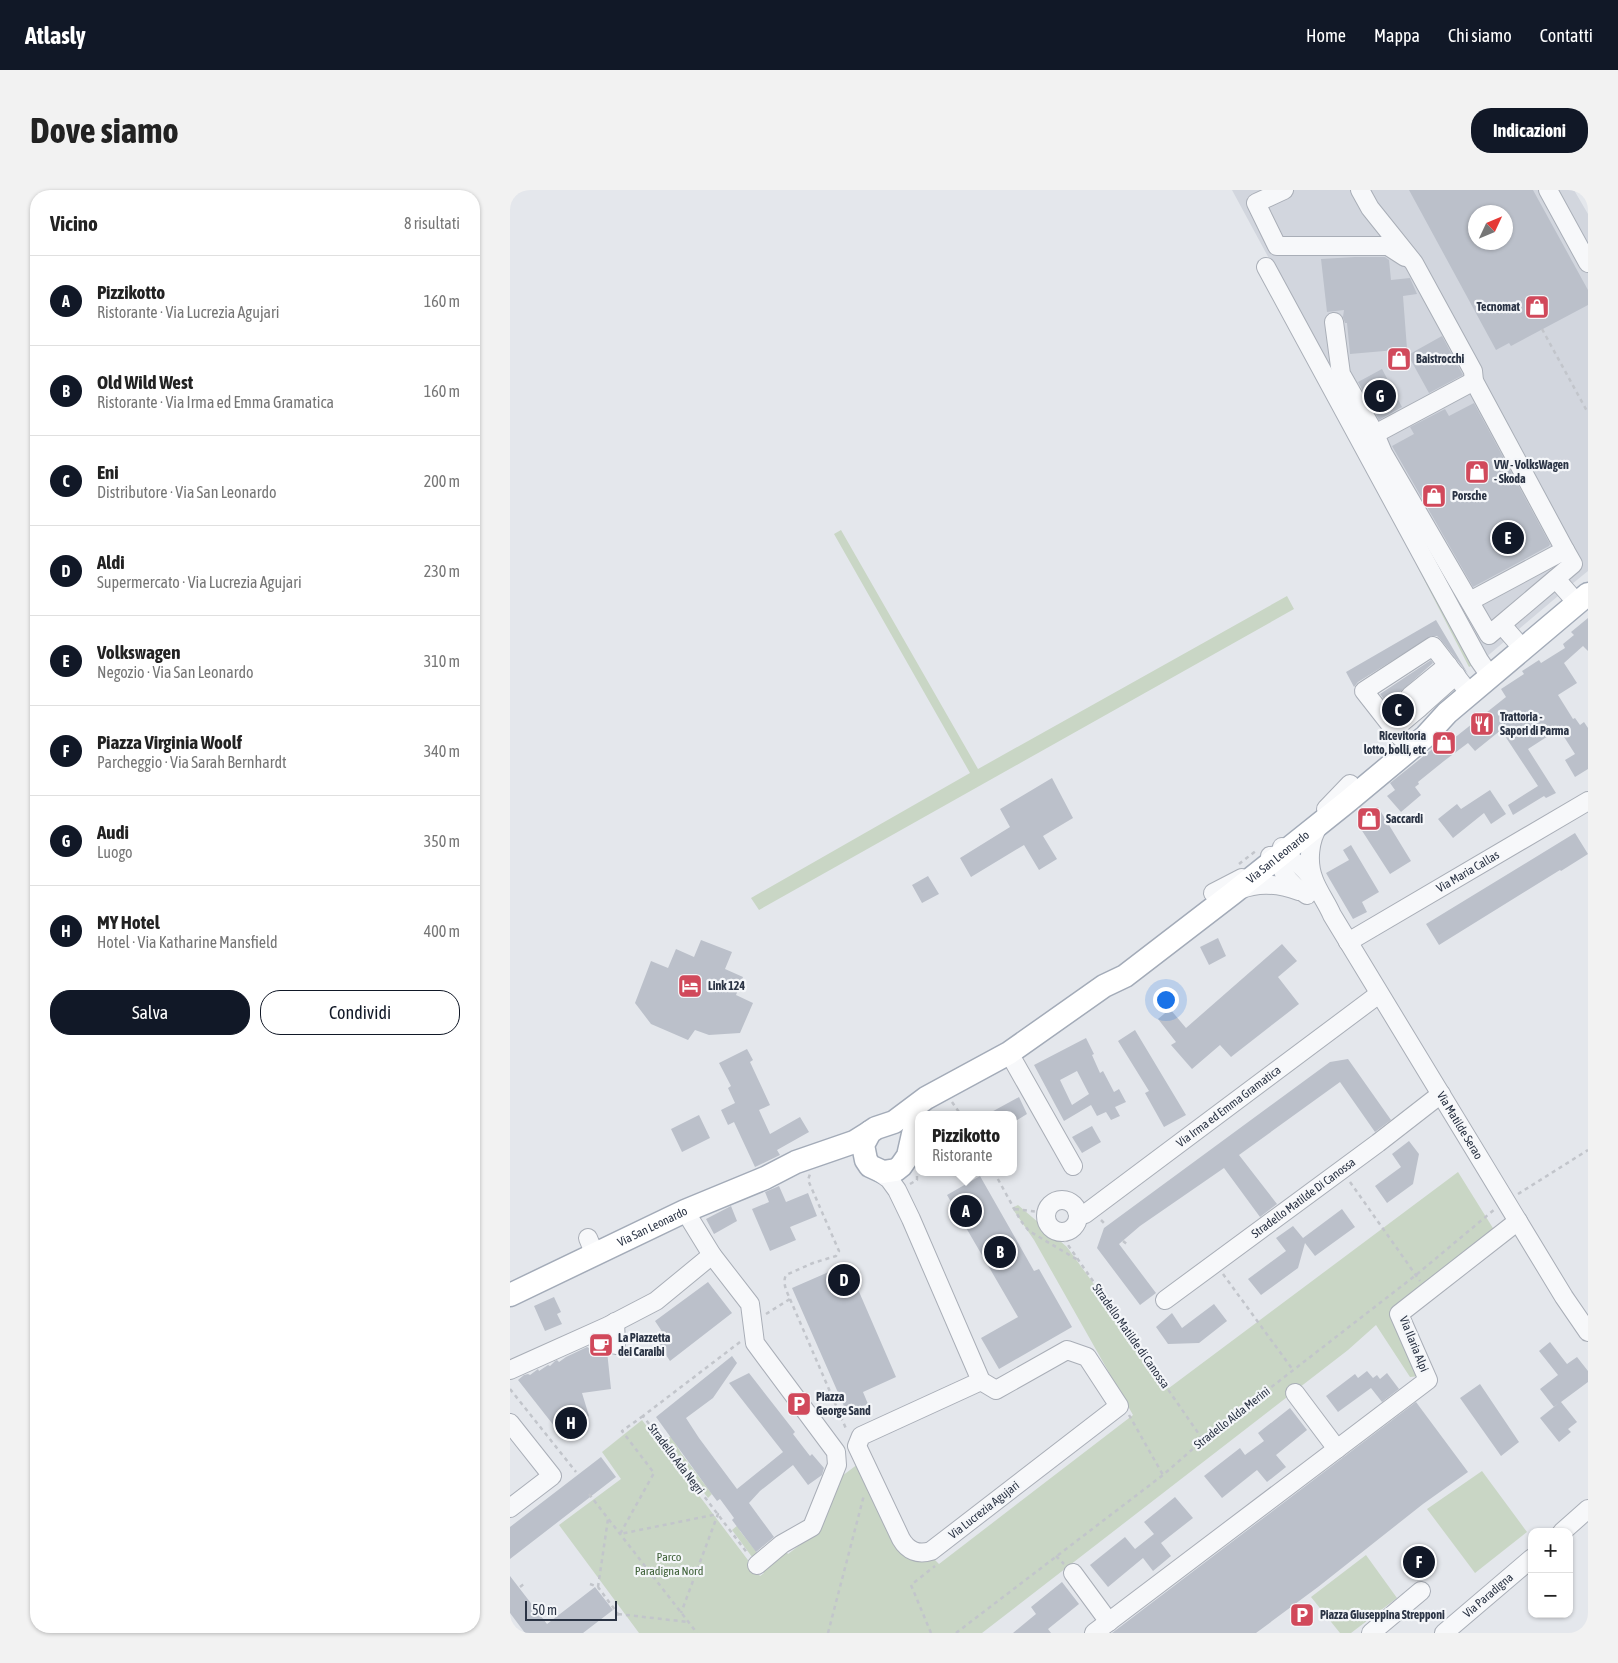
<!DOCTYPE html>
<html lang="it">
<head>
<meta charset="utf-8">
<style>
  :root { --surface:#fff; --page:#f2f2f2; --text:#222; --muted:#767676; --line:#e0e0e0; --accent:#111827 }
  body { margin:0; font-family:"Asap Condensed",sans-serif; background:var(--page); color:var(--text) }
  .controls { position:absolute; right:15px; bottom:15px; display:grid; overflow:hidden; border-radius:10px; box-shadow:0 1px 4px #0004 }
  .controls button { width:45px; height:45px; display:grid; place-items:center; padding:0; border:0; border-bottom:1px solid var(--line); background:var(--surface); color:var(--text); font:25px sans-serif }
  .compass { position:absolute; left:958px; top:15px; width:45px; height:45px; border-radius:50%; background:var(--surface); box-shadow:0 1px 4px #0004; rotate:46deg }
  .scale { position:absolute; left:15px; bottom:12px; width:92px; box-sizing:border-box; padding-left:5px; border:2px solid #2b3445; border-top:0; font-size:14px; line-height:18px; white-space:nowrap; color:#2b3445; -webkit-text-stroke:4px #f4f6f9; paint-order:stroke }
  .you { position:absolute; left:655px; top:809px; width:18px; height:18px; margin:-12px; border:4px solid #fff; border-radius:50%; background:#1a73e8; box-shadow:0 0 0 8px #1a73e833 }
  .badge { display:grid; place-items:center; width:32px; height:32px; border-radius:50%; background:var(--accent); color:#fff; font-size:16px; font-weight:700 }
  .pin { position:absolute; translate:-50% -50%; border:2px solid #fff; box-shadow:0 1px 5px #0006 }
  .popup { position:absolute; left:405px; top:921px; width:102px; height:65px; box-sizing:border-box; display:grid; place-content:center; border-radius:10px; background:var(--surface); filter:drop-shadow(0 1px 4px #0005); font-size:16px; white-space:nowrap; color:var(--muted) }
  .popup b { font-size:19px; color:var(--text) }
  .popup::after { content:''; position:absolute; left:50%; top:100%; margin-left:-10px; border:10px solid transparent; border-top-color:var(--surface) }
  .list { margin:0; padding:0; list-style:none }
  h2 { display:flex; justify-content:space-between; align-items:center; height:65px; margin:0; padding:0 20px; font-size:21px }
  h2 small { font-size:16px; font-weight:400; color:var(--muted) }
  .list li { display:grid; grid-template-columns:32px 1fr auto; gap:15px; align-items:center; box-sizing:border-box; height:90px; padding:0 20px; border-top:1px solid var(--line) }
  .list b { display:block; font-size:19px; white-space:nowrap }
  .list p { margin:0; font-size:16px; white-space:nowrap; color:var(--muted) }
  .list em { font-size:16px; font-style:normal; color:var(--muted) }
  .actions { display:flex; gap:10px; padding:15px 20px }
  .actions a { flex:1; padding:11px 0; border:1px solid var(--accent); border-radius:20px; text-align:center; font-size:18px; color:var(--accent) }
  .actions .main { background:var(--accent); color:#fff }
  .map { position:relative; flex:none; width:1078px; height:1443px; overflow:hidden; border-radius:20px }
  header { display:flex; align-items:center; gap:30px; box-sizing:border-box; height:70px; padding:0 25px; background:var(--accent); color:#fff }
  header strong { font-size:24px }
  nav { display:flex; gap:28px; margin-inline-start:auto; font-size:18px }
  .intro { display:flex; align-items:center; justify-content:space-between; box-sizing:border-box; height:120px; padding:0 30px }
  h1 { margin:0; font-size:35px }
  .button { padding:12px 22px; border-radius:20px; background:var(--accent); color:#fff; font-size:18px; font-weight:700 }
  main { display:flex; gap:30px; padding:0 30px }
  aside { flex:1; background:var(--surface); border-radius:20px; box-shadow:0 1px 4px #0004 }
  .map>svg:first-child { display:block }
  .built { fill:#d2d6de; fill-rule:evenodd }
  .green { fill:#c9d6c5 }
  .building { fill:#bbc0ca; fill-rule:evenodd }
  .lines { fill:none; stroke-linecap:round; stroke-linejoin:round }
  .minor-casing { stroke:#a9aeb7; stroke-width:20 }
  .major-casing { stroke:#a3abb8; stroke-width:25 }
  .path { stroke:#c2c5cb; stroke-width:2.5; stroke-dasharray:4 4; stroke-linecap:butt }
  .minor { stroke:#f7f8fa; stroke-width:18 }
  .major { stroke:#fff; stroke-width:22 }
  .labels { text-anchor:middle; stroke-width:4.5; stroke-linejoin:round; paint-order:stroke }
  .poi-label { font-size:12px; font-weight:bold; fill:#2b3445; stroke:#f4f6f9; text-anchor:start }
  .street-label { font-size:12px; fill:#2b3445; stroke:#f4f6f9 }
  .park-label { font-size:12px; fill:#3f6138; stroke:#f4f6f9 }
</style>
</head>
<body>
<header>
<strong>Atlasly</strong>
<nav><a>Home</a><a>Mappa</a><a>Chi siamo</a><a>Contatti</a></nav>
</header>
<div class="intro"><h1>Dove siamo</h1><a class="button">Indicazioni</a></div>
<main>
<aside>
<h2>Vicino<small>8 risultati</small></h2>
<ul class="list">
<li><span class="badge">A</span><div><b>Pizzikotto</b><p>Ristorante · Via Lucrezia Agujari</p></div><em>160 m</em></li>
<li><span class="badge">B</span><div><b>Old Wild West</b><p>Ristorante · Via Irma ed Emma Gramatica</p></div><em>160 m</em></li>
<li><span class="badge">C</span><div><b>Eni</b><p>Distributore · Via San Leonardo</p></div><em>200 m</em></li>
<li><span class="badge">D</span><div><b>Aldi</b><p>Supermercato · Via Lucrezia Agujari</p></div><em>230 m</em></li>
<li><span class="badge">E</span><div><b>Volkswagen</b><p>Negozio · Via San Leonardo</p></div><em>310 m</em></li>
<li><span class="badge">F</span><div><b>Piazza Virginia Woolf</b><p>Parcheggio · Via Sarah Bernhardt</p></div><em>340 m</em></li>
<li><span class="badge">G</span><div><b>Audi</b><p>Luogo</p></div><em>350 m</em></li>
<li><span class="badge">H</span><div><b>MY Hotel</b><p>Hotel · Via Katharine Mansfield</p></div><em>400 m</em></li>
</ul>
<div class="actions"><a class="main">Salva</a><a>Condividi</a></div>
</aside>
<div class="map">
<svg width="1078" height="1443" viewBox="0 0 1078 1443">
  <rect width="100%" height="100%" fill="#e4e7ec"/>
  <path class="built" d="M722,0h342l14,24v357l-16,13 -2,-2 -14,11 2,3 -39,33 -2,-2 -8,6 -4,8 -20,17zM966,22h30v30h-30z"/>
  <path class="green" d="M331,340l137,239 309,-173 7,13 -535,301 -8,-12 219,-125 -136,-239z
    M907,376h2l54,99 -4,2z
    M948,982l38,61 -103,79 28,64 -11,1 -34,-52 -28,25 -366,283h-343l-80,-108 62,-46 -19,-27 40,-32 118,156 4,-3 -5,-7 24,-18 5,6 25,-19 29,-59 16,-12 37,76 36,16 8,8 194,-149 -99,-175 -22,-32 6,-3 49,42 102,141z
    M161,1246l10,17 31,41 -4,4 -44,-57z
    M972,1281l45,61 -52,41 -48,-64z
    M228,1335l2,6 18,23 -3,7 -23,-31z
    M856,1365l31,43 -46,35h-11l-29,-36z"/>
  <path class="building" d="M899,0h124l55,100v15l-77,41 -2,-3 -13,7zM966,22h30v30h-30z
    M845,67h30l4,3 2,20 19,-2 7,16 -14,2 4,53 -57,5 -3,-31h-2l-2,-6 1,-7 -17,2 -6,-53z
    M932,146l21,39 -34,18 -21,-38z
    M872,179l20,38 -23,13 -21,-38z
    M964,213l76,141 -1,2 -76,41 -81,-141 22,-12 -4,-7 35,-18 4,7z
    M1078,428v33l-5,-5 -19,17 13,20 -19,12 15,24 2,-1 5,7 4,-3 4,6v41l-13,8 -10,-17 10,-6 -16,-25 -31,20 28,44 -10,5 -2,-2 -31,19 -5,-10 30,-19 -37,-56 -26,21 -7,-8 -24,18 -26,21 1,2 -4,3 6,8 -20,17 -14,-16 8,-6 -5,-7 60,-48 3,4 53,-42 -5,-8 23,-15 -2,-3 17,-11 2,3 24,-15 -2,-4 11,-9 -3,-3z
    M926,430l32,54 -27,-34 -4,-4h-5l-74,46 -4,5 -8,-15z
    M921,470l2,3 -33,29v6l4,8 -9,8 -15,-20z
    M542,588l21,40 -30,18 14,23 -18,11 -15,-25 -53,32 -11,-19 50,-31 -10,-18z
    M980,600l16,24 -15,10 -7,-11 -31,25 -15,-19 19,-15 4,5z
    M868,617l33,54 -21,13 -33,-51z
    M1065,643l13,21 -27,17 -1,-1 -121,75 -13,-21z
    M841,655l28,47 -17,10 5,10 -14,7 -27,-46 23,-13 -6,-10z
    M418,686l11,18 -17,9 -10,-18z
    M708,748l8,18 -17,9 -9,-18z
    M191,750l31,12 -7,17 18,8 -7,18 17,8 -13,30 -31,2 -14,-5 -7,10 -37,-16 -16,-21 16,-42 17,7 8,-19 18,8z
    M772,754l15,17 -19,16 21,27 -68,53 -11,-12 -28,24 -21,-24 5,-3 -18,-23 12,-10 16,19z
    M625,840l51,85 -22,12 -19,-34 4,-2 -31,-50z
    M576,848l8,16 -2,1 8,18 3,-2 11,21 5,-3 7,13 -11,5 5,9 -9,4 -5,-8 -9,4 -6,-11 -27,16 -30,-56zM567,881l12,23 -17,11 -12,-25z
    M237,859l6,11 -3,2 20,43 -11,5 11,24 30,-17 9,15 -32,18 3,5 -25,12 -21,-45 -6,3 -7,-15 14,-7 -7,-15 3,-2 -12,-23z
    M838,869l43,61 -16,12 -35,-50 -101,73 38,49 -17,13 -36,-49 -84,58 -21,18 37,49 -16,12 -43,-57 7,-20 226,-166z
    M509,907l8,17 -13,8v-7h-28z
    M189,925l11,23 -28,14 -11,-23z
    M582,936l9,16 -19,11 -10,-16z
    M899,951l10,13 -6,30 -26,19 -12,-17 26,-19 -9,-13z
    M470,986l54,95 5,-2 33,58 -73,42 -18,-31 37,-21 -71,-122z
    M269,996l7,16 22,-9 9,23 -27,11 6,13 -26,11 -18,-42 17,-7 -4,-10z
    M221,1016l6,15 -23,13 -8,-15z
    M832,1019l13,18 -40,29 -10,-13 -7,25 -37,27 -13,-16 38,-28 -10,-13 17,-12 10,12z
    M337,1074l49,113 -33,15 5,12 -21,9 -55,-125z
    M198,1092l24,31 -62,48 -14,-21 7,-7 -8,-12z
    M44,1107l7,15 -4,2 5,10 -17,7 -11,-25z
    M704,1114l13,17 -28,22 -31,1 -12,-17 16,-14 10,15z
    M93,1150l4,11 4,38 -29,4 7,23 -27,20 -44,-56 6,-5 4,-1 2,1 8,-6 1,2 9,-6 2,1 5,-5 2,-1 2,2 7,-5 21,-10 2,1z
    M1040,1152l17,22 10,-7 11,14v11l-27,20 16,20 -9,7 3,3 -12,10 -19,-24 20,-16 -6,5 -14,-18 18,-14 -19,-24z
    M222,1166l5,7 -24,35 -27,20 13,20 38,51 46,-37 -54,-69 20,-10 46,59 -2,2 17,22 2,-2 12,14 -2,7 -14,10 -15,-20 -33,26 -11,12 25,34 -18,15 -24,-32 2,-2 -14,-19 -3,2 -6,-8 -55,-76z
    M857,1181l6,7 4,-3 3,4 7,-6 12,16 -17,13 -11,-14 -33,24 -12,-16 29,-22 3,4z
    M970,1194l39,58 -18,14 -41,-58z
    M906,1212l52,70 -45,32 -105,83 -62,46h-144z
    M780,1218l17,22 -31,25 10,12 -19,15 -10,-12 -35,28 -18,-22 36,-28 5,7 19,-14 -6,-8z
    M91,1267l15,20 -106,82v-32z
    M665,1307l18,21 -32,25 10,13 -18,15 -10,-13 -35,29 -18,-22 35,-28 10,12 19,-15 -10,-12z
    M0,1386l37,48 48,-37 18,23 -30,23h-58l-15,-20z
    M552,1392l17,22 -31,25 3,4h-38l23,-19 -5,-7z"/>
  <g class="lines">
    <defs>
      <g id="minor">
        <path d="M774,0l-28,13 21,43h111l17,11"/>
        <path d="M850,0l10,18 44,55 59,108 1,10 91,169 -95,51"/>
        <path d="M1038,0l40,73"/>
        <path d="M756,77l213,393 11,16"/>
        <path d="M824,132l7,52 34,60 8,19 106,182 84,-71 -8,-14"/>
        <path d="M865,244l99,-53"/>
        <path d="M1046,389l21,24"/>
        <path d="M992,435l21,24"/>
        <path d="M909,518l37,-33"/>
        <path d="M884,539l25,-21 -9,-12 38,-31"/>
        <path d="M890,547l-36,-46 69,-45 37,48"/>
        <path d="M816,619l24,-25"/>
        <path id="s1" d="M810,634c-11,15 -13,39 -6,56 5,13 13,23 18,35l232,382 24,35"/>
        <path d="M772,657c-8,22 8,37 25,48"/>
        <path d="M760,666c19,-3 34,11 44,26"/>
        <path d="M729,700c19,-8 41,-6 60,1"/>
        <path d="M703,703l29,-15"/>
        <path id="s2" d="M838,752l240,-141"/>
        <path d="M499,863l64,113"/>
        <path d="M366,980l13,9 8,11 14,29 70,162 15,9 71,-40 20,7 32,49 -188,145c-13,4 -23,0 -30,-12l-44,-93 4,-10 120,-55"/>
        <circle cx="552" cy="1026" r="16"/>
        <path d="M175,1021l27,44 38,49 5,39 81,109 1,13 -25,62 -30,17 -25,21"/>
        <path id="s3" d="M567,1021l5,4 3,-1 294,-220"/>
        <path d="M78,1048l7,17"/>
        <path id="s4" d="M655,1110l213,-157 63,-49"/>
        <path d="M105,1132l1,23"/>
        <path d="M0,1180l98,-44 48,-25 56,-46"/>
        <path d="M785,1203l42,56"/>
        <path d="M0,1233l42,53 -42,32"/>
        <path d="M1052,1342l26,-23"/>
        <path d="M563,1383l36,49"/>
        <path d="M584,1443l334,-253 -29,-66 119,-93"/>
        <path d="M861,1443l50,-42"/>
        <path id="s5" d="M934,1443l88,-75"/>
      </g>
      <g id="major">
        <path id="s6" d="M408,934l-5,10 -5,22 -7,10 -5,4 -13,2 -13,-6 -4,-6 -3,-15 7,-13 6,-4 18,-6 32,-24 83,-45 95,-67 21,-10 108,-83 115,-92 78,-65 21,-23 141,-119"/>
        <path id="s7" d="M0,1105l175,-84 80,-33 31,-16 58,-20 16,-10"/>
      </g>
    </defs>
    <use href="#minor" class="minor-casing"/>
    <use href="#major" class="major-casing"/>
    <path class="path" d="M1032,139l46,84
      M729,674l18,-14
      M442,912l9,13
      M484,982l27,49 8,10 49,29
      M840,992l70,99
      M400,994l7,-4v-6
      M1008,1004l70,-44
      M505,1019l31,4
      M591,1030l4,4
      M549,1042l144,208
      M613,1051l5,4
      M713,1084l70,96
      M280,1109l57,132
      M256,1124l24,-15c-3,-7 -8,-16 -4,-24l27,-12 23,-7 3,-5 -31,-71 2,-6
      M230,1152l-97,74 105,138
      M0,1199l66,83
      M619,1225l34,60
      M133,1226l-21,15 32,42 -34,61 98,-20 -37,99
      M79,1304l108,139
      M546,1366l8,8
      M80,1394l8,3 20,27v5
      M10,1397l4,-3
      M88,1397l10,-68
      M108,1424l70,8
      M318,1443l36,-138
      M421,1443l-20,-48 24,-19
      M446,1443l207,-158 40,-35 213,-165 79,-66"/>
    <use href="#minor" class="minor"/>
    <use href="#major" class="major"/>
  </g>
  <defs>
    <symbol id="shop-square" viewBox="-11 -11 22 22"><rect x="-9" y="-9" width="18" height="18" rx="4" fill="#d1495b" stroke="#f4f6f9"/><path d="M-5-2.5h2.3a2.7 3.5 0 0 1 5.4 0H5L5.5 6h-11ZM-1.5-2.5h3a1.5 2.3 0 0 0-3 0Z" fill="#fff"/></symbol>
    <symbol id="restaurant-square" viewBox="-11 -11 22 22"><rect x="-9" y="-9" width="18" height="18" rx="4" fill="#d1495b" stroke="#f4f6f9"/><path d="M-5-6h1v4h1v-4h1v4h1v-4h1v5L-1.5 .5V6h-2V.5L-5-1ZM5-6V6H3V1.5H1.5Q1.5-4 5-6Z" fill="#fff"/></symbol>
    <symbol id="hotel-square" viewBox="-11 -11 22 22"><rect x="-9" y="-9" width="18" height="18" rx="4" fill="#d1495b" stroke="#f4f6f9"/><path d="M-6-4.5h1.5V1H6V5H4.5V3h-9V5H-6ZM-4 0a1.8 1.8 0 1 1 3.6 0ZM.5 0V-2.5h3Q6-2.5 6 0Z" fill="#fff"/></symbol>
    <symbol id="cafe-square" viewBox="-11 -11 22 22"><rect x="-9" y="-9" width="18" height="18" rx="4" fill="#d1495b" stroke="#f4f6f9"/><path d="M-5.5-4.5H6V0H3Q3 3.5 0 3.5H-2.5Q-5.5 3.5-5.5 0ZM3-3.2v2h1.7v-2ZM-6 4.5H4V6H-6Z" fill="#fff"/></symbol>
    <symbol id="parking-square" viewBox="-11 -11 22 22"><rect x="-9" y="-9" width="18" height="18" rx="4" fill="#d1495b" stroke="#f4f6f9"/><path d="M-3.5-5.5H1a3.5 3.5 0 0 1 0 7H-1V5.5H-3.5ZM-1-3.4V-.6H.8a1.4 1.4 0 0 0 0-2.8Z" fill="#fff"/></symbol>
  </defs>
  <g fill-rule="evenodd">
    <use href="#shop-square" x="1013" y="103" width="28" height="28"/>
    <use href="#shop-square" x="875" y="155" width="28" height="28"/>
    <use href="#shop-square" x="953" y="268" width="28" height="28"/>
    <use href="#shop-square" x="910" y="292" width="28" height="28"/>
    <use href="#restaurant-square" x="958" y="520" width="28" height="28"/>
    <use href="#shop-square" x="920" y="539" width="28" height="28"/>
    <use href="#shop-square" x="845" y="615" width="28" height="28"/>
    <use href="#hotel-square" x="166" y="782" width="28" height="28"/>
    <use href="#cafe-square" x="77" y="1141" width="28" height="28"/>
    <use href="#parking-square" x="275" y="1200" width="28" height="28"/>
    <use href="#parking-square" x="778" y="1411" width="28" height="28"/>
  </g>
  <g class="labels">
    <g class="poi-label">
      <text x="1010" y="121" text-anchor="end">Tecnomat</text>
      <text x="906" y="173">Baistrocchi</text>
      <text x="984" y="279">VW - VolksWagen<tspan x="984" dy="14">- Skoda</tspan></text>
      <text x="942" y="310">Porsche</text>
      <text x="990" y="531">Trattoria -<tspan x="990" dy="14">Sapori di Parma</tspan></text>
      <text x="916" y="550" text-anchor="end">Ricevitoria<tspan x="916" dy="14">lotto, bolli, etc</tspan></text>
      <text x="876" y="633">Saccardi</text>
      <text x="198" y="800">Link 124</text>
      <text x="108" y="1152">La Piazzetta<tspan x="108" dy="14">dei Caraibi</tspan></text>
      <text x="306" y="1211">Piazza<tspan x="306" dy="14">George Sand</tspan></text>
      <text x="810" y="1429">Piazza Giuseppina Strepponi</text>
    </g>
    <g class="street-label">
      <text dy="4" stroke="none"><textPath href="#s6" startOffset="611">Via San Leonardo</textPath></text>
      <text dy="4" stroke="none"><textPath href="#s2" startOffset="139">Via Maria Callas</textPath></text>
      <text dy="4" stroke="none"><textPath href="#s3" startOffset="189">Via Irma ed Emma Gramatica</textPath></text>
      <text dy="4" stroke="none"><textPath href="#s1" startOffset="344">Via Matilde Serao</textPath></text>
      <text dy="4" stroke="none"><textPath href="#s4" startOffset="172">Stradello Matilde Di Canossa</textPath></text>
      <text dy="4" stroke="none"><textPath href="#s7" startOffset="158">Via San Leonardo</textPath></text>
      <text transform="translate(621 1146) rotate(55)" y="4">Stradello Matilde di Canossa</text>
      <text transform="translate(904 1154) rotate(68)" y="4">Via Ilaria Alpi</text>
      <text transform="translate(722 1228) rotate(-38)" y="4">Stradello Alda Merini</text>
      <text transform="translate(166 1269) rotate(53)" y="4">Stradello Ada Negri</text>
      <text transform="translate(474 1320) rotate(-38)" y="4">Via Lucrezia Agujari</text>
      <text dy="4" stroke="none"><textPath href="#s5" startOffset="58">Via Paradigna</textPath></text>
    </g>
    <g class="park-label">
      <text x="159" y="1371">Parco<tspan x="159" dy="14">Paradigna Nord</tspan></text>
    </g>
  </g>
</svg>
<div class="controls">
<button>+</button>
<button>−</button>
</div>
<svg class="compass" viewBox="-18 -18 36 36"><path d="M0-13l5 13h-10z" fill="#e53935"/><path d="M0 13l5-13h-10z" fill="#767676"/></svg>
<div class="scale">50 m</div>
<div class="you"></div>
<div class="pin badge" style="left:456px;top:1021px">A</div>
<div class="popup"><b>Pizzikotto</b>Ristorante</div>
<div class="pin badge" style="left:490px;top:1062px">B</div>
<div class="pin badge" style="left:888px;top:520px">C</div>
<div class="pin badge" style="left:334px;top:1090px">D</div>
<div class="pin badge" style="left:998px;top:348px">E</div>
<div class="pin badge" style="left:909px;top:1372px">F</div>
<div class="pin badge" style="left:870px;top:206px">G</div>
<div class="pin badge" style="left:61px;top:1233px">H</div>
</div>
</main>
</body>
</html>
